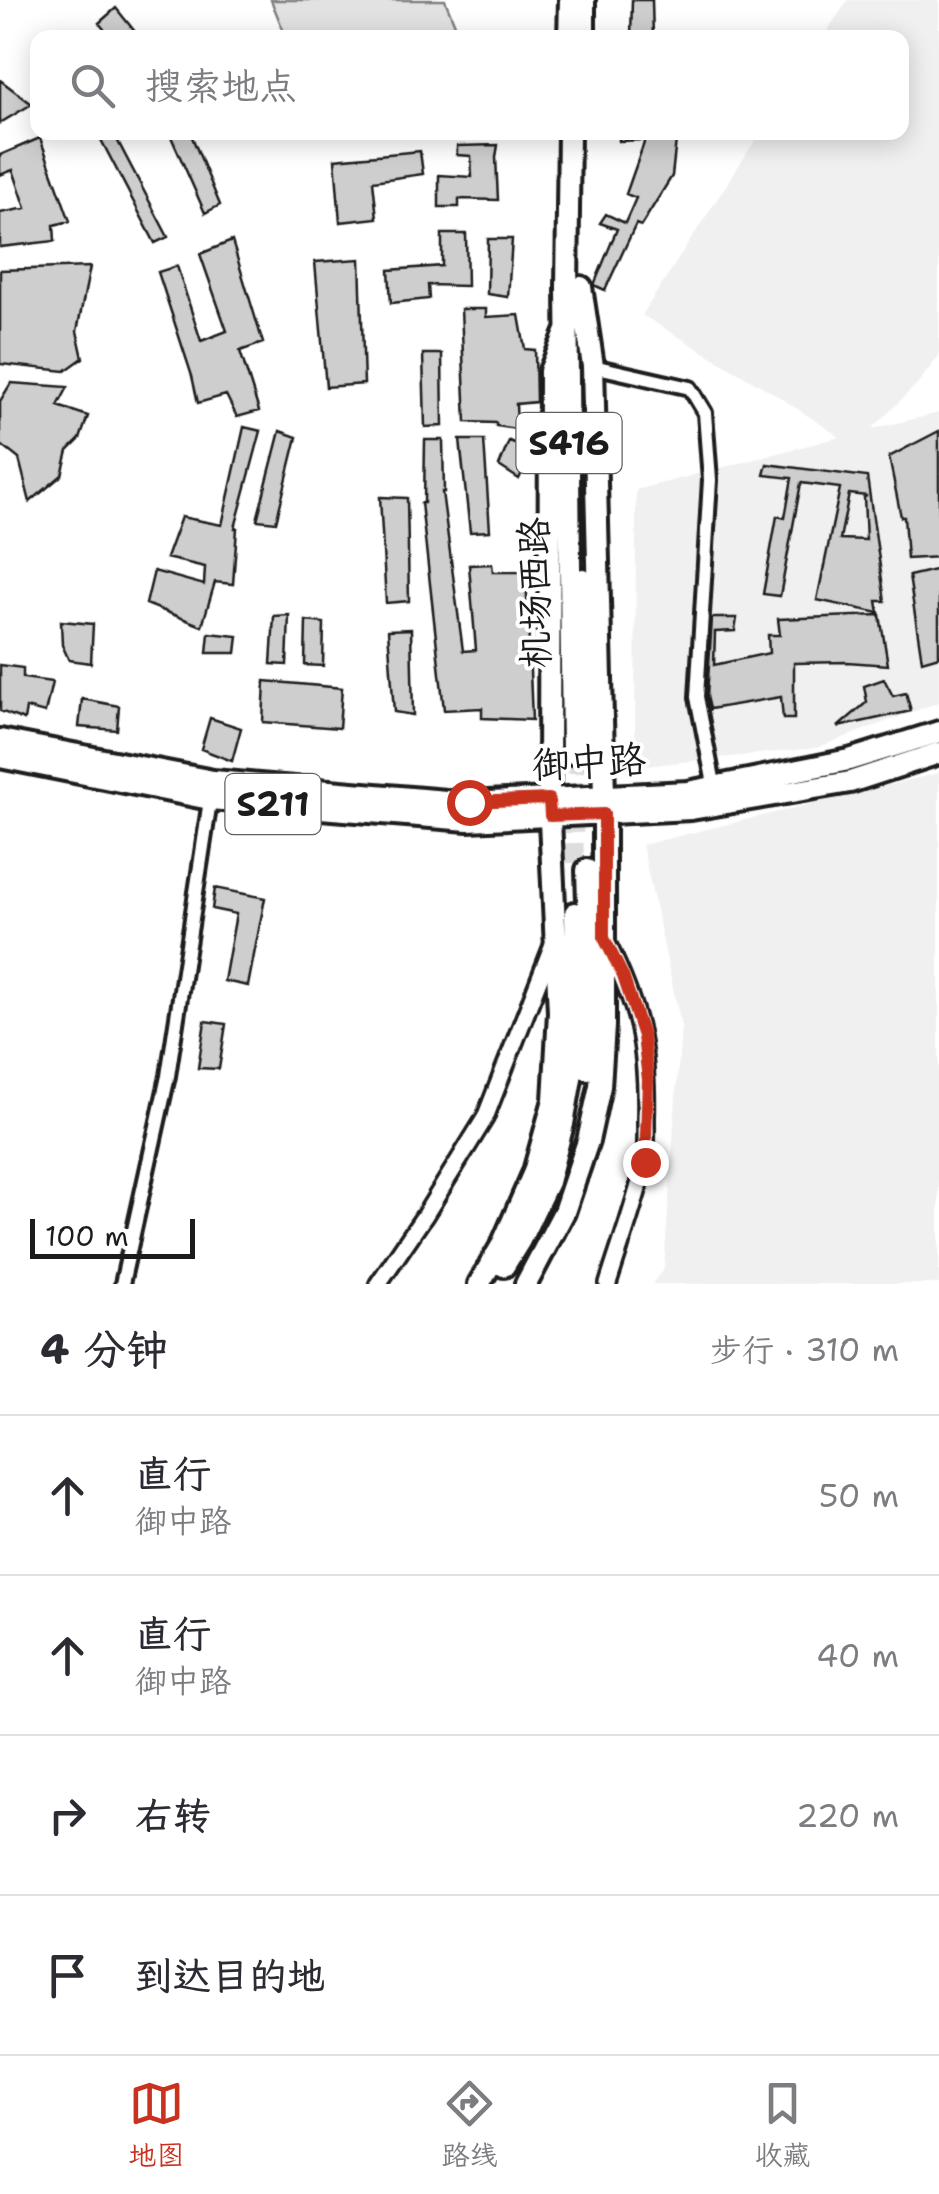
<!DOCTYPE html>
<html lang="zh">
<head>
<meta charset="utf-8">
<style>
  :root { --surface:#fff; --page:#f7f7f7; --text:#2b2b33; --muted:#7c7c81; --line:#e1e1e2; --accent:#c8321e }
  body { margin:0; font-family:"Shantell Sans","LXGW WenKai TC",sans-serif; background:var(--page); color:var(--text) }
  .scale { position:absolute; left:30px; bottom:25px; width:165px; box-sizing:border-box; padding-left:10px; border:5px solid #1c1c1c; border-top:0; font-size:28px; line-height:35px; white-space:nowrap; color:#1c1c1c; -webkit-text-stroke:8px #fff; paint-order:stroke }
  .stop { position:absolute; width:30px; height:30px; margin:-22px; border:8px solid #c8321e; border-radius:50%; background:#fff }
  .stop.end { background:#c8321e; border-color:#fff; box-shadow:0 2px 10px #0008 }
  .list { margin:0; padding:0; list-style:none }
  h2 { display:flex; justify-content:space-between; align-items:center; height:130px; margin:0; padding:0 40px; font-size:42px }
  h2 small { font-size:32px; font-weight:400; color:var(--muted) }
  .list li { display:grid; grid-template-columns:65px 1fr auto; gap:30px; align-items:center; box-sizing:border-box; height:160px; padding:0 40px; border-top:2px solid var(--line) }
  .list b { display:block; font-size:38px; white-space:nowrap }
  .list p { margin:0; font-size:32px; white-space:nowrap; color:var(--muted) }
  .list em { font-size:32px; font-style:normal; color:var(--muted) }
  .icon { flex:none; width:55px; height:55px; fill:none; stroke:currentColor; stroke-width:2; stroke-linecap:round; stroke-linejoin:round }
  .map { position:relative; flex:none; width:939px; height:1284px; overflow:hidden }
  .search { position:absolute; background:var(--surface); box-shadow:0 5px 25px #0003; left:30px; right:30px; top:30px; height:110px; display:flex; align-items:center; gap:25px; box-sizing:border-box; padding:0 35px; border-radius:20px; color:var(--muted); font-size:38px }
  .sheet { height:770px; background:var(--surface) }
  nav { display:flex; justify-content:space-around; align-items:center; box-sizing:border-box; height:140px; border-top:2px solid var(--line); background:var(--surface); font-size:28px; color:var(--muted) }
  nav a { display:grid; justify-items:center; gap:5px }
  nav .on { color:var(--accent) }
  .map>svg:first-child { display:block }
  .built { fill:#f0f0f0 }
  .green { fill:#e2e2e2; stroke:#7f7f7f; stroke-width:2.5 }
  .building { fill:#cecece; stroke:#1c1c1c; stroke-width:2.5; fill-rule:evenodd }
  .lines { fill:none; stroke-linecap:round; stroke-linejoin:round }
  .primary-tunnel { stroke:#ddd; stroke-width:20; stroke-dasharray:20 10; stroke-linecap:butt }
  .minor-casing { stroke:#1c1c1c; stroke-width:20 }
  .tertiary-casing { stroke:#1c1c1c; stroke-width:22 }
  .primary-casing { stroke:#1c1c1c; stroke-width:28 }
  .minor { stroke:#fff; stroke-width:12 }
  .tertiary { stroke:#fff; stroke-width:15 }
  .primary { stroke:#fff; stroke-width:20 }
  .route { stroke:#c8321e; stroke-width:12 }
  .labels { text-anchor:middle; stroke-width:8; stroke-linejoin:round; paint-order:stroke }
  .shield { fill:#fff; stroke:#606060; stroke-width:2.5 }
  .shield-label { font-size:35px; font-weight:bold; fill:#1c1c1c }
  .street-label { font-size:38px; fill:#1c1c1c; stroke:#fff }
</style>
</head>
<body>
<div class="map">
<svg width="939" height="1284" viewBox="0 0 939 1284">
  <rect width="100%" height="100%" fill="#fff"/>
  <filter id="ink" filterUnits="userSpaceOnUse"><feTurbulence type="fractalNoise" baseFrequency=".01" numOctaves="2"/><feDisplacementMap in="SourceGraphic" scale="20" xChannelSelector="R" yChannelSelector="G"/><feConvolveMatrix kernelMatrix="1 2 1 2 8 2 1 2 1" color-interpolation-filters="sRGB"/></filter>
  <g filter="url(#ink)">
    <path class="built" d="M848,0h91v356l-20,26 -47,47 67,-16v289l-123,46 -181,19 1,-277 204,-53 -65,-43 -133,-79 118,-182 142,-1v-94l-79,-1z
      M939,773v511h-287l12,-15 17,-244 -39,-180z"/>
    <path class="green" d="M271,0h174l15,37h-174z"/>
    <path class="building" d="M632,0h20l1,38h-22z
      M116,8l24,30h-29l-12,-15z
      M0,80l32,24 -32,19z
      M97,132h16l55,105 -13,6z
      M169,132h21l30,73 -15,8z
      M619,132h57v8l-4,36 -31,50 -5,-2 -31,66 -11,-5 23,-56 -17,-6 6,-9 19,9 11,-25 -10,-4 19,-54 -26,1z
      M40,138l30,83 -16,4 1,16 -55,6v-34l26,-5 -13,-38 -13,5v-20z
      M498,145l-2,12 2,43 -39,-1v8h-20v-32l33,2 -1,-21 -14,-1v-9z
      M420,151l3,23 -50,7 4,37 -37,4 -5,-63z
      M442,234h24l1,52 -39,-1 1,14 -38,4 -2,-33 53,-4z
      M488,239h24l-4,58 -21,-3z
      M232,241l31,102 -23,8 19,60 -22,6 -11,-22 -28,8 -6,-27 -34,-104 19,-6 24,75 26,-10 -27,-77z
      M360,259l4,125 -38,3 -11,-125z
      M90,267l-13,64 6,27 -18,13 -65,-7v-94z
      M461,309h25v8l33,-2 6,34 10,1 1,52 -20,2 1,25 -21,-3v-3l-30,-1z
      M423,354h19l1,72 -18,1z
      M11,383l57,4 -10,19 30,10 -8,23 -12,12 -6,24 -32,27 -11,-43 -19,-15v-43z
      M244,427l17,4 -26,97h2l-4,56 -18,-2 -13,44 -56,-22 8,-33 50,14 1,-18 -39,-9 15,-41 41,8z
      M280,431l17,6 -21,85 -19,-2z
      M939,431v126l-32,2 -3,-42h-3l-12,-60z
      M425,440h18l1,52h-2l21,159 13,-1 -7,-85 23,-1 1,8h33l6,148 -50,-2v-10l-38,2 -23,-207h3z
      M460,440h24l6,91 -20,1z
      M509,441l24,10 -14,28 -20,-13z
      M767,464l100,13 18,124h-8l2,12 -62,-13 23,-112 -39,-5 -21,113 -17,-2 14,-78 8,2 7,-40 -28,-3zM849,494l18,2 -3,1 2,43 -26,-1z
      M380,497l27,1 2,103 -23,2z
      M939,569v87l-17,5 -13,-85z
      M289,615l-2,50 -16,-1 3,-48z
      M880,615l8,50 -41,-3 -53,1v56h-11l-2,-22 -71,12 -3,-13 5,-78h25l-2,13 -20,1 -1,33 55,-12 -1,-18h12l-2,-16z
      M61,621l32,3 -2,39 -22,-3 -7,-15z
      M306,621l18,2 -1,43 -18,-1z
      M411,629l2,86 -19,-3 -6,-82z
      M209,633l29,3 -2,17h-29z
      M0,665l23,3v10l29,4 -7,31 -19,-5 -2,12 -24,-9z
      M884,679l9,17 13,-3 5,18 -73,16 29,-25 -3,-16z
      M265,681l77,7 -3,40 -76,-6z
      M82,699l37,7 -2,24 -38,-3z
      M210,718l31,10 -9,33 -31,-12z
      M215,888l50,10 -17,88 -24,-5 12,-67 -24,-5z
      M205,1021l21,3 -7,45 -21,-1z"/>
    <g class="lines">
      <path class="primary-tunnel" d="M586,752l1,61
        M572,753l2,118"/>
      <defs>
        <path id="minor" d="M593,366l97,22 15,25 5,67 -13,217 19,97
          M122,1284l46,-208 43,-282"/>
        <path id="tertiary" d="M606,941c32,66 42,104 40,178 0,15 1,32 -2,47 -9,39 -24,79 -36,118
          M378,1284l47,-69 60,-97 68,-174"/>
        <path id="primary" d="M569,38l1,-38
          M584,38v-38
          M569,132l-2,156 5,465
          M583,579l3,173
          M0,740l213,41 256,22 219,-11 161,-32 90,-28
          M0,757l210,42 258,21 223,-11 159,-27 89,-29
          M587,870l4,127 -3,72
          M504,1266l16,-26 28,-58 15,-58 8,-46 6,-57 -2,-108
          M479,1284l23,-39 32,-73 20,-72 5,-88 -10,-213 1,-428 18,-43
          M526,1284l38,-72 24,-71 12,-55 4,-60v-230l-11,-430 -12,-79"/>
      </defs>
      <use href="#minor" class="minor-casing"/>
      <use href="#tertiary" class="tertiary-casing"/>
      <use href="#primary" class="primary-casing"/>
      <use href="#minor" class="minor"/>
      <use href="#tertiary" class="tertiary"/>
      <use href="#primary" class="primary"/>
    </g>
  </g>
  <g class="lines" filter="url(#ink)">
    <path class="route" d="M469,802l80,-3 1,17 54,-2v124l19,38 20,60 5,44 -3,82"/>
  </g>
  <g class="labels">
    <g class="shield">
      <rect x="516.5" y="413" width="105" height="60" rx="8"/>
      <rect x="225.5" y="774" width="95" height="60" rx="8"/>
    </g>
    <g class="shield-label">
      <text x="569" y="455">S416</text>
      <text x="273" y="816">S211</text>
    </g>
    <g class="street-label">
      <text transform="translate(535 593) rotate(-91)" y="13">机场西路</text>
      <text transform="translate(589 762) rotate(-3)" y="13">御中路</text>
    </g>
  </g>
</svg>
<div class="scale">100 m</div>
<div class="stop" style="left:469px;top:802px"></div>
<div class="stop end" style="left:645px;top:1162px"></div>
<div class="search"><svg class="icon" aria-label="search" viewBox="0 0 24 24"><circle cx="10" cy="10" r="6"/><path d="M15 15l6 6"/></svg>搜索地点</div>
</div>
<section class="sheet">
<h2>4 分钟<small>步行 · 310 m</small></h2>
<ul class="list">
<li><svg class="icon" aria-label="ahead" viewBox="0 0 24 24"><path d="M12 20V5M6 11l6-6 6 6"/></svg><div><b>直行</b><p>御中路</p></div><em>50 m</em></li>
<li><svg class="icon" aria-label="ahead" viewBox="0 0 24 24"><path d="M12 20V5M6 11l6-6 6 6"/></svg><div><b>直行</b><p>御中路</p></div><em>40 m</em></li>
<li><svg class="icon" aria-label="right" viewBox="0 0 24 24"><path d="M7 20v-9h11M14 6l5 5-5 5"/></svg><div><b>右转</b></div><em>220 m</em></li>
<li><svg class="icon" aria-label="arrive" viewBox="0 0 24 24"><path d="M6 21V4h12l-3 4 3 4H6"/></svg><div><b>到达目的地</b></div></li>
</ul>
</section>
<nav>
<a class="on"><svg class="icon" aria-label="map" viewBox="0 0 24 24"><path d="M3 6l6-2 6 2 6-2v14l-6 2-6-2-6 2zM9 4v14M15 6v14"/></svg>地图</a>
<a><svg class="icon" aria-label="directions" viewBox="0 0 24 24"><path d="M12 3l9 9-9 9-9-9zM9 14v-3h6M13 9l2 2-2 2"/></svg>路线</a>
<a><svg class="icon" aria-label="saved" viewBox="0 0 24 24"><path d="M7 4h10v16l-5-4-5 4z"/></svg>收藏</a>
</nav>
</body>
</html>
